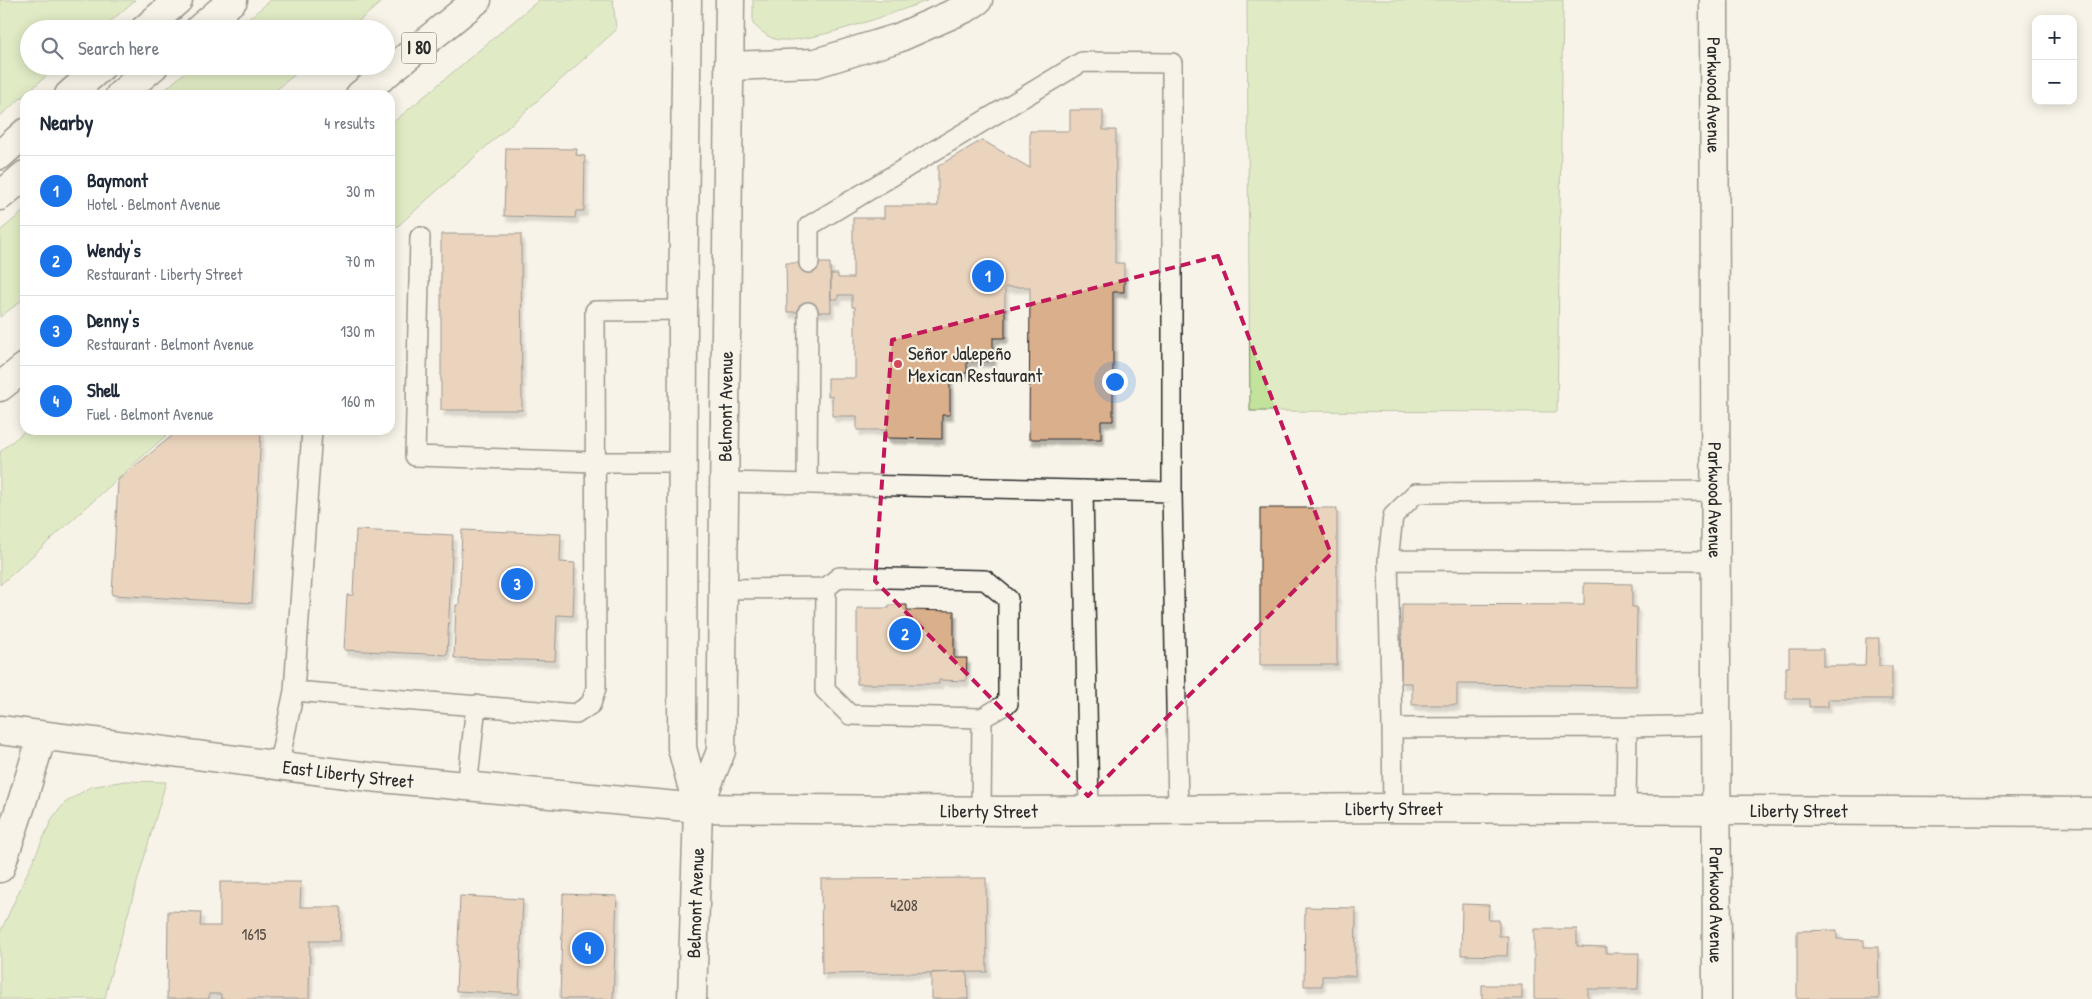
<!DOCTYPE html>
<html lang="en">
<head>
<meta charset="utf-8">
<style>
  :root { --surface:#fff; --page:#f2f2f3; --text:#1f2937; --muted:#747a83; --line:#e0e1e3; --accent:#1a73e8 }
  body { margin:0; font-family:"Patrick Hand",sans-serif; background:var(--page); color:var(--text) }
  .controls { position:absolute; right:15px; top:15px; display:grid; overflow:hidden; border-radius:10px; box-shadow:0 2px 12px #0003 }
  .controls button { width:45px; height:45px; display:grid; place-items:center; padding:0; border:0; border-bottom:1px solid var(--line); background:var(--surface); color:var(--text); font:25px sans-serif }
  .you { position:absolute; left:1114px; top:381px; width:18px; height:18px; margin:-12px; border:4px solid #fff; border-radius:50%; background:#1a73e8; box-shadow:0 0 0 8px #1a73e833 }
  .badge { display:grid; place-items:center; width:32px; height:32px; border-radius:50%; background:var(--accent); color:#fff; font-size:16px; font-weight:700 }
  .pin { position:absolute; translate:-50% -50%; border:2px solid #fff; box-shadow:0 1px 5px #0006 }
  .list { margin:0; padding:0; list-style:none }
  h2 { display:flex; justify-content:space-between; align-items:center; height:65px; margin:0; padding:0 20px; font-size:21px }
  h2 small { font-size:16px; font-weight:400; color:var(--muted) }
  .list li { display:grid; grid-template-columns:32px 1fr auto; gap:15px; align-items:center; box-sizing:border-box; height:70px; padding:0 20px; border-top:1px solid var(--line) }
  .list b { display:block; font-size:19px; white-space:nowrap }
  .list p { margin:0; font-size:16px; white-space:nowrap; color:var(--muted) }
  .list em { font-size:16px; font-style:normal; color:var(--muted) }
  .icon { flex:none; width:28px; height:28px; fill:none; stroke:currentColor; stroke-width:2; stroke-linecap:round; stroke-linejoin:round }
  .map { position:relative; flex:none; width:2092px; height:999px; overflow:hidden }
  .search { position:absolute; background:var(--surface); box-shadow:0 2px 12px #0003; left:20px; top:20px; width:375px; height:55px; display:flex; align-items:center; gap:12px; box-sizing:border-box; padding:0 18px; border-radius:28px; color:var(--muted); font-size:19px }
  .panel { position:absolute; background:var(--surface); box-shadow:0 2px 12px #0003; left:20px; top:90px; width:375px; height:345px; border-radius:15px }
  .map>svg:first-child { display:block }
  .green { fill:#c3e39c; stroke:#778764 }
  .building { fill:#daaf8b; stroke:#2b2b2b; filter:url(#shadow) }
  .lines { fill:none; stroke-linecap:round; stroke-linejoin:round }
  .lane-casing { stroke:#2b2b2b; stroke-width:22 }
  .street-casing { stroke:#2b2b2b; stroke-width:31 }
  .secondary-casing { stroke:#2b2b2b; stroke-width:31 }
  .highway-casing { stroke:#2b2b2b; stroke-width:31 }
  .lane { stroke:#f7f3e8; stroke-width:19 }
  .street { stroke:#f7f3e8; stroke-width:28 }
  .secondary { stroke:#f7f3e8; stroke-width:28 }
  .highway { stroke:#f7f3e8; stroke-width:28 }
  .marked { fill:none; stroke:#c2185b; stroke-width:4; stroke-dasharray:10 6; stroke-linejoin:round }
  .poi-dot { fill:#d1495b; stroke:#f7f3e8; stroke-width:2 }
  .labels { text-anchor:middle; stroke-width:4.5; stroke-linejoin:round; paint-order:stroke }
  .number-label { font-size:16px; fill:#574c43 }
  .shield { fill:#f7f3e8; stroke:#686764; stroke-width:1 }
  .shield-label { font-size:18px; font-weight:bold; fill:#2b2b2b }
  .street-label { font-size:19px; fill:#2b2b2b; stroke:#f7f3e8 }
  .poi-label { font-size:19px; fill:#2b2b2b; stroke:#f7f3e8; text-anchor:start }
</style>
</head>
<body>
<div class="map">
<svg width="2092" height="999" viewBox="0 0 2092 999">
  <defs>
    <filter id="shadow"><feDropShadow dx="3" dy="5.5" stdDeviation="1" flood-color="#0004"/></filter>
  </defs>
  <rect width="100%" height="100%" fill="#f7f3e8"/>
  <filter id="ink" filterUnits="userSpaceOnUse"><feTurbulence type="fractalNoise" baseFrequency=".02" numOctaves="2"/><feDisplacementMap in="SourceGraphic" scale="10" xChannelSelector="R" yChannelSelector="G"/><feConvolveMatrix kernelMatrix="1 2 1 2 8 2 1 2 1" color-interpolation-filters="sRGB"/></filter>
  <g filter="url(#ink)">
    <path class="green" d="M0,0h135l-33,29h-73v37h29l-58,50z
      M271,0h113l-35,29h-113z
      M539,0h74l3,30 -226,203v-108z
      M753,0h176c-28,10 -133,50 -157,38 -7,-3 -13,-9 -19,-14z
      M1247,0h316l-6,412 -307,-1z
      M192,66h113l-35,29h-111z
      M25,210v88l-25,19v-86z
      M26,430h146l-172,155v-133z
      M125,781l41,1 -56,194 -5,23h-105v-66l53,-116 12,-14 25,-16z"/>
    <path class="building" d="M1070,110h33v20h13l-1,133h9v29h-11v129h-12v18h-72l1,-152h-25v51h-12v23h-26v12h-17v42h-8v24l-56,-1v-8h-29v-14h-25v-20h-4v-18h27v-71h-3v-12h-14v4h-7v-25h7v4h15v-60h31v-12h54v-40l44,-26 48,28v-37h40z
      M506,148l71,1 -1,6 9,1 -1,55h-8l-1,7 -71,-2z
      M441,234h80l1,176h-81z
      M786,263h44l1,49h-44z
      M179,430h82l-9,173 -140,-8 6,-115z
      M1260,508h77v157h-77z
      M356,530l97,5 -6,120 -103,-5 3,-55h6z
      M462,530l99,4 -1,28 15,1 -2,53 -16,-1 -2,46 -101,-3 2,-53h3z
      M1584,583l48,1v23h5l-1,79 -179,-2v21h-45v-22h-11l1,-79 182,1z
      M889,605h18v5l47,1v47h13l-1,23 -27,-1v4h-82v-76h32z
      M1866,638h13v28h13v33h-64v8h-19v-8h-23v-32h3v-18h34v17h42z
      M986,878l1,94 -165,2 -1,-95z
      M220,882h81l-1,25h41l-1,34h-30l-1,58h-88v-5h-12v5h-42l1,-88 33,1 -1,14h20z
      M563,894l54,2 -4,103h-53z
      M460,896l63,3 -4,95 -63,-3z
      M1462,904l27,1 -1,15h11v16h9l-1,20 -46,-1z
      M1305,907l51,1 -1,68h-33v10h-18z
      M1534,929h43v17l29,1v6h33l-1,36h-50v10h-54z
      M1837,930v9l27,1v7h14l1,52h-82v-68z
      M967,972l1,27h-37v-26z
      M1482,985h40v14h-40z"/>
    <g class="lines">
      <defs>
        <path id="lane" d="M420,237l-5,219 180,6h88
          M809,263v-37l273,-164 90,1v429
          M723,482l449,10 6,317
          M807,484l1,-172
          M1083,490l6,320
          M1388,560l328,1
          M722,589l104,-1 13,-11 146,3 23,19v104l-26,15 -132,-3 -25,-25 1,-102
          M294,691l282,23 15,-10 5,-16 -1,-377 88,-1
          M1627,727l90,-2
          M1392,728l-4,-168 5,-44 23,-23 299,-2
          M278,767l16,-76 18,-261
          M467,788l9,-83
          M1393,808l-1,-80 235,-1 -1,82
          M981,810l1,-92"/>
        <g id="street">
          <path id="s1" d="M1714,0l3,999"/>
          <path id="s2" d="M698,808l309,3 386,-3 699,4"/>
        </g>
        <g id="secondary">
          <path d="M687,0l-4,310 -1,438 16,60 -6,191"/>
          <path id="s3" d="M0,730l370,47 328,31"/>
          <path id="s4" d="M698,808l23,-57 9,-751"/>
        </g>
        <path id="highway" d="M145,29l33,-29
          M199,29l34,-29
          M729,66l87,-3 82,-25 68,-30 12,-8
          M69,95l33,-29
          M120,95l34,-29
          M360,95l117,-95
          M0,155l25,-22
          M0,196l25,-21
          M0,387l25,-20
          M0,868l22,-66 20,-66"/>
      </defs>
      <use href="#lane" class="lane-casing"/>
      <use href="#street" class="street-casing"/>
      <use href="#secondary" class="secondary-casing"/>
      <use href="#highway" class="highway-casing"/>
      <use href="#lane" class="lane"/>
      <use href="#street" class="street"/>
      <use href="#secondary" class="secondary"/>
      <use href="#highway" class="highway"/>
    </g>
  </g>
  <path d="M0 0H2092V999H0ZM1218,256l113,298 -243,242 -213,-215 17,-241z" fill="#f7f3e8" fill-opacity=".55" fill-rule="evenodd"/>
  <path class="marked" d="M1218,256l113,298 -243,242 -213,-215 17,-241z"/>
  <circle class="poi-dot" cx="898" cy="364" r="5"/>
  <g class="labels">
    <g class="number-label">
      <text x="904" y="911">4208</text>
      <text x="254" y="940">1615</text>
    </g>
    <rect class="shield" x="401.5" y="32.5" width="35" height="31" rx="4"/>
    <g class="shield-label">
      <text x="419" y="54">I 80</text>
    </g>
    <g class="street-label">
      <text dy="7" stroke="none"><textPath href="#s1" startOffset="95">Parkwood Avenue</textPath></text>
      <text dy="7" stroke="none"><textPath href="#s4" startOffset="406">Belmont Avenue</textPath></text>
      <text dy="7" stroke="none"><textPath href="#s1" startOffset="500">Parkwood Avenue</textPath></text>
      <text dy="7" stroke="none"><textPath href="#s3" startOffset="351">East Liberty Street</textPath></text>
      <text dy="7" stroke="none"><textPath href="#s2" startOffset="696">Liberty Street</textPath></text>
      <text dy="7" stroke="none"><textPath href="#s2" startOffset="291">Liberty Street</textPath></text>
      <text dy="7" stroke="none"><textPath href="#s2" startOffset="1101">Liberty Street</textPath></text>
      <text transform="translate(695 903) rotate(-88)" y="7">Belmont Avenue</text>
      <text dy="7" stroke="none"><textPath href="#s1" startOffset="905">Parkwood Avenue</textPath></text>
    </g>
    <g class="poi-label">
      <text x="908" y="360">Señor Jalepeño<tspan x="908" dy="22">Mexican Restaurant</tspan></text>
    </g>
  </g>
</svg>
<div class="controls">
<button>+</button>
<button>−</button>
</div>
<div class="you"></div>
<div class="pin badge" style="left:988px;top:276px">1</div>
<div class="pin badge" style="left:905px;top:634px">2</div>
<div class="pin badge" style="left:517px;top:584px">3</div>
<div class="pin badge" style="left:588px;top:948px">4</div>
<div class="search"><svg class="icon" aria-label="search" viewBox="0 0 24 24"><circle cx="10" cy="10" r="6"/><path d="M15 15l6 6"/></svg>Search here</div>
<section class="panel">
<h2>Nearby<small>4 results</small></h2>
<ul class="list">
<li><span class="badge">1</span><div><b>Baymont</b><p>Hotel · Belmont Avenue</p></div><em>30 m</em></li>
<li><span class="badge">2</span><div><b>Wendy's</b><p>Restaurant · Liberty Street</p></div><em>70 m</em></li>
<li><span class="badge">3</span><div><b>Denny's</b><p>Restaurant · Belmont Avenue</p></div><em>130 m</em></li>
<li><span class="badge">4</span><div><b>Shell</b><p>Fuel · Belmont Avenue</p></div><em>160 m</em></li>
</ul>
</section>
</div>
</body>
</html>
